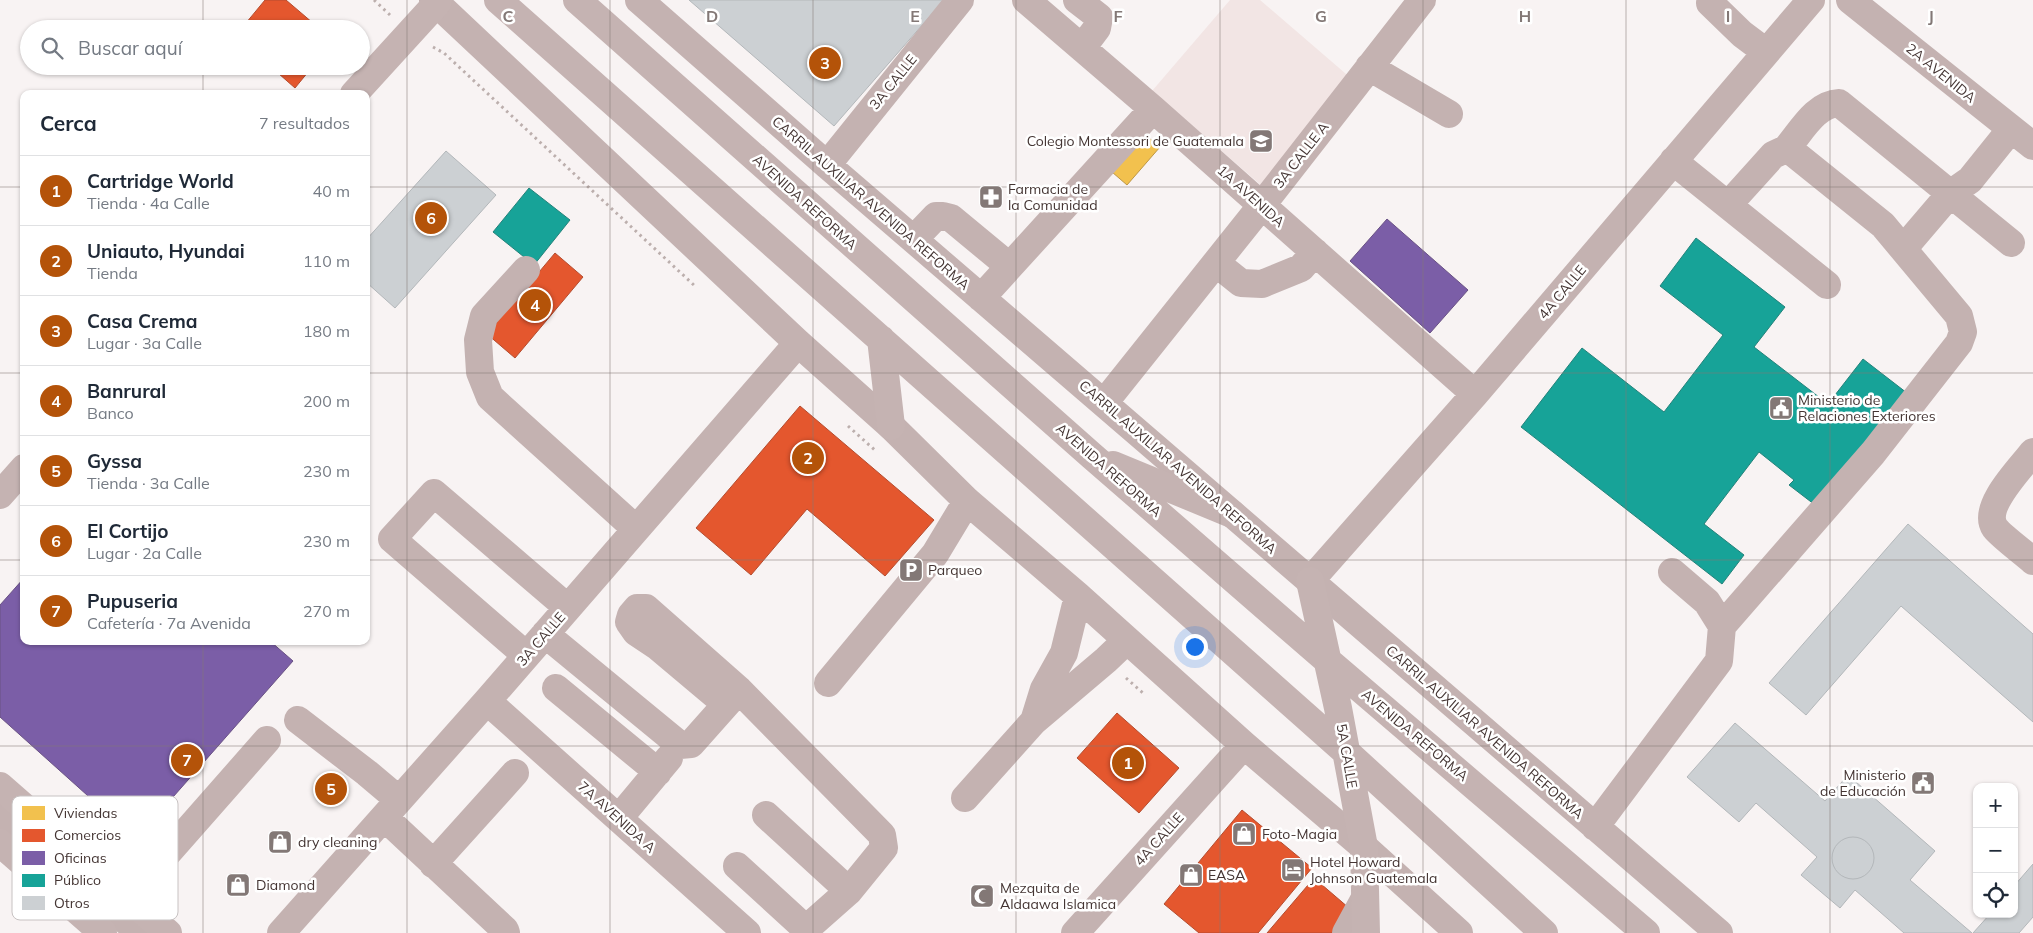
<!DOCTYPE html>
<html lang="es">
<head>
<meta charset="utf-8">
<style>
  :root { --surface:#fff; --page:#f2f2f3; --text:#1f2937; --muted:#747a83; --line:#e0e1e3; --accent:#b45309 }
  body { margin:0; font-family:Mulish,sans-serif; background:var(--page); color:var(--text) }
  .controls { position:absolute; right:15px; bottom:15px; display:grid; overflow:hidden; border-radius:10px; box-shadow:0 1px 4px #0004 }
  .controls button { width:45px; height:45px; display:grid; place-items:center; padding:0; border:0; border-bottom:1px solid var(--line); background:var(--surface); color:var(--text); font:25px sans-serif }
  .you { position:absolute; left:1194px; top:646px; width:18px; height:18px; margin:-12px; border:4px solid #fff; border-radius:50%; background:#1a73e8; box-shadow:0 0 0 8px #1a73e833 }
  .badge { display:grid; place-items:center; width:32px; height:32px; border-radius:50%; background:var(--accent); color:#fff; font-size:16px; font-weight:700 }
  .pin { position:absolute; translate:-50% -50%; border:2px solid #fff; box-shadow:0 1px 5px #0006 }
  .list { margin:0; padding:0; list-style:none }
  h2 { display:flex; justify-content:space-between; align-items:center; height:65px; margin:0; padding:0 20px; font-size:21px }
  h2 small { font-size:16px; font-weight:400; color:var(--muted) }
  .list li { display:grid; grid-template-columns:32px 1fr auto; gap:15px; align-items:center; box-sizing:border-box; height:70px; padding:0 20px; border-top:1px solid var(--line) }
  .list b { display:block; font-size:19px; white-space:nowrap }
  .list p { margin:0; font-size:16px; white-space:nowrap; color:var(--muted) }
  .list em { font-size:16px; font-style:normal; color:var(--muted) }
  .icon { flex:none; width:28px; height:28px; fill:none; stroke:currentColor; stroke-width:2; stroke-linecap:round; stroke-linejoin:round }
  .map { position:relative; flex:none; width:2033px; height:933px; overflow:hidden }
  .search { position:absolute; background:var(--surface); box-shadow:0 1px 4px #0004; left:20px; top:20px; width:350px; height:55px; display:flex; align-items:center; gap:12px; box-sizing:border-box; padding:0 18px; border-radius:28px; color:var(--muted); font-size:19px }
  .panel { position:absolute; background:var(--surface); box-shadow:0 1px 4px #0004; left:20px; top:90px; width:350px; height:555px; border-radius:10px }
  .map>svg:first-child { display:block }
  .built { fill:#f2e5e4 }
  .homes { fill:#f2c14e; stroke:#be9746 }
  .shops { fill:#e4572e; stroke:#b44d30 }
  .offices { fill:#7b5ea7; stroke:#6a5284 }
  .public { fill:#17a398; stroke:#24827a }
  .building { fill:#ccd0d3; stroke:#b3b7ba }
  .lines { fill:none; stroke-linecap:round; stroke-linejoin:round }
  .path { stroke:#bcafad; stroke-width:3; stroke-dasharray:2.5 4; stroke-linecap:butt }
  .minor { stroke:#c4b2b1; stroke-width:28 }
  .major { stroke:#c5b3b2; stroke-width:28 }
  .grid { fill:none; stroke:#837876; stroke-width:1; stroke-opacity:0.55 }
  .labels { text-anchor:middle; stroke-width:5; stroke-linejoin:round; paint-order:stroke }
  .street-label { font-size:14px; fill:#443533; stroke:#fff }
  .poi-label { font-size:14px; fill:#443533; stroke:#fff; text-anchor:start }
  .key { fill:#fff; stroke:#c7c2c2; stroke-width:1 }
  .key-label { font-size:14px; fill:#443533 }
  .grid-label { font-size:16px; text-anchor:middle; font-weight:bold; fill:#837876; stroke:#fff; stroke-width:5; stroke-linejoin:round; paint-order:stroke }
</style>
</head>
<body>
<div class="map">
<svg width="2033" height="933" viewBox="0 0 2033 933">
  <rect width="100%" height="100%" fill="#f8f3f3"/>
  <path class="built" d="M1230,0h30l100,86 -91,106 -117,-101z"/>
  <path class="homes" d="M1144,134l16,13 -33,38 -15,-13z"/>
  <path class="shops" d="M265,0h21l34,29h-79z
    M270,66h43l-18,22z
    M555,253l28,24 -68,81 -28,-24z
    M800,406l134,114 -49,56 -78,-67 -56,66 -55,-47z
    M1117,713l62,55 -40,45 -62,-55z
    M1242,810l70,58 -54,65h-59l-35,-29z
    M1314,878l42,36 -16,19h-73z"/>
  <path class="offices" d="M1387,219l81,71 -38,43 -80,-72z
    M24,578v63h246l23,20 -157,178 -136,-122v-112z"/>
  <path class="public" d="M529,188l41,32 -36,45 -41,-33z
    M1696,238l89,69 -31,40 74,57 35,-45 44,34 -88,115 -30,-23 5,-5 -35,-28 -55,72 40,31 -22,29 -201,-157 61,-79 82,64 59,-77 -63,-49z"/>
  <path class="building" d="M689,0h255l-110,126z
    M446,151l50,44 -101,113 -29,-26v-42z
    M1908,524l125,110v88l-132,-116 -95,109 -37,-32z
    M1735,723l90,78 23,-26 87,76 -25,29 62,53h-68l-49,-43 -15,18 -39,-33 16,-18 -61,-54 -17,19 -52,-45z
    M1832 858a21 21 0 1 1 42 0a21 21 0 1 1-42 0Z
    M2033,864v53l-14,16h-46l17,-19h24v-28z"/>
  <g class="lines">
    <path class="path" d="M374,0l16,15
      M433,47l11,6 252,234
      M848,426l29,26
      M1126,678l17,15h3"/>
    <path class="minor" d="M433,0l365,343 93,83 76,75 111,95 166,149 120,102 95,86
      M639,0l188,165 892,768
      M1026,0l127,109 322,285
      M1077,0l22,17 -2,11 -15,20
      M1850,0l183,146
      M1710,3l32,31 24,18
      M1369,67l80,47
      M1786,149c15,-17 29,-45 53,-46l172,140
      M1673,161l154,124
      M827,165l133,-165
      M914,239l22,-23h7l8,2 58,48
      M1903,249l47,-55 20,-14 41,-51
      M1216,263l25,20 21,1 39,-16 14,-16
      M526,270l-42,46 -6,24 2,32 10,25 146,132
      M981,298l172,-189
      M1104,403l158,-198 160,-205
      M2033,452c-12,16 -52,55 -38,76 7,9 28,24 38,33
      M1310,581l165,-187 336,-394
      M1722,626l151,-173 86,-110 4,-11 -4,-16 -76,-91 -92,-74 -5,-2 -13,6 -45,50
      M545,634l135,111 11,-1 48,-54 143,145 2,13 -35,43 -43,38 -69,-63
      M526,655l-134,-116 42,-46 134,115
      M828,683l107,-129 32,-53
      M556,688l102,84
      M487,701l260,232
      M726,704l-69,-58 -21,-14 -7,-10 2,-7 6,-7h9l93,82
      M1035,718l9,-29 20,-36 14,-57
      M298,720l69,53 32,27
      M965,798l69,-77 72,-61 21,-20
      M0,811l140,122
      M766,815l83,76
      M384,817l121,113 1,3
      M619,818l50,-60
      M1595,827l124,-166 3,-35 -15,-24 -35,-30
      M433,864l82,-91
      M128,898l139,-158
      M281,933l206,-232 311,-358
      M1075,933l169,-188
      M1346,933l19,-35"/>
    <path class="major" d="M498,0l847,751 199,182
      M577,0l515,456 236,205 318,272
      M354,94l83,-91 1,-3
      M881,339l10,87
      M1113,465l119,49
      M0,495l24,-27
      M1310,581l28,127 26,139 2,86
      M0,786l168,147
      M0,843l103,90"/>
  </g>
  <path class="grid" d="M203,0v29M407,0v933M610,0v933M813,0v933M1016,0v933M1220,0v933M1423,0v933M1626,0v933M1830,0v933M203,66v28M0,187h24M366,187h1667M0,373h24M366,373h1667M0,560h24M366,560h1667M203,641v292M0,746h2033"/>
  <defs>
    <symbol id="school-square" viewBox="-11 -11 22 22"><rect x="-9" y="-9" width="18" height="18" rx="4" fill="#837876" stroke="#fff"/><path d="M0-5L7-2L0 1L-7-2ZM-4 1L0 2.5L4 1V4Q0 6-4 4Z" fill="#fff"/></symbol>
    <symbol id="pharmacy-square" viewBox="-11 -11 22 22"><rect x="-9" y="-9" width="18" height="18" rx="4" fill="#837876" stroke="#fff"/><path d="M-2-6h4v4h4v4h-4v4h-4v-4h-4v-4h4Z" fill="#fff"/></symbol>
    <symbol id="civic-square" viewBox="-11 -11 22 22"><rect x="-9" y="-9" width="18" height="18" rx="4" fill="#837876" stroke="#fff"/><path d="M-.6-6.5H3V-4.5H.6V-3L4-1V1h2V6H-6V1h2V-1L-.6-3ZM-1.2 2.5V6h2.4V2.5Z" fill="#fff"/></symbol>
    <symbol id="parking-square" viewBox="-11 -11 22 22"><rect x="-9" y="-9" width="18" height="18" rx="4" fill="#837876" stroke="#fff"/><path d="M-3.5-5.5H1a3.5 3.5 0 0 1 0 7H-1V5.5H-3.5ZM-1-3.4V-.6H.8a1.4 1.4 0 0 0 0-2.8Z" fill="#fff"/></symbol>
    <symbol id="shop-square" viewBox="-11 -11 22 22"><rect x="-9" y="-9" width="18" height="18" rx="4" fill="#837876" stroke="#fff"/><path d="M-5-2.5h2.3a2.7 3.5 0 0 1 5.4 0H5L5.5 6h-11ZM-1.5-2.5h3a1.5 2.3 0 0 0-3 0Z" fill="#fff"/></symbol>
    <symbol id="hotel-square" viewBox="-11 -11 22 22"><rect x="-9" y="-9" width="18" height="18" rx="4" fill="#837876" stroke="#fff"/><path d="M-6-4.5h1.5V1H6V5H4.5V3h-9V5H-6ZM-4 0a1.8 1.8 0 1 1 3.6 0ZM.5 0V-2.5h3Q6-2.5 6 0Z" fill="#fff"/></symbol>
    <symbol id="mosque-square" viewBox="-11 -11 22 22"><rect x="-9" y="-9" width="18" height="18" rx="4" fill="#837876" stroke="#fff"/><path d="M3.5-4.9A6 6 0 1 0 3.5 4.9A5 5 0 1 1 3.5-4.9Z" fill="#fff"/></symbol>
  </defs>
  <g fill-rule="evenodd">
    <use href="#school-square" x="1247" y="127" width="28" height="28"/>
    <use href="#pharmacy-square" x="977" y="183" width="28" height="28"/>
    <use href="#civic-square" x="1767" y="394" width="28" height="28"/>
    <use href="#parking-square" x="897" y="556" width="28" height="28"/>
    <use href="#civic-square" x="1909" y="769" width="28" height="28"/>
    <use href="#shop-square" x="1230" y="820" width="28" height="28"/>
    <use href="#shop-square" x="266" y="828" width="28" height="28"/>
    <use href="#hotel-square" x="1279" y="856" width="28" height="28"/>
    <use href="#shop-square" x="1177" y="861" width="28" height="28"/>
    <use href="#shop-square" x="224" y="871" width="28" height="28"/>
    <use href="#mosque-square" x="968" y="882" width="28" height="28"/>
  </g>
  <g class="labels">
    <g class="street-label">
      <text transform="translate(1941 73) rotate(39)" y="5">2A AVENIDA</text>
      <text transform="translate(893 82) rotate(-51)" y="5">3A CALLE</text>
      <text transform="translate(1301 155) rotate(-52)" y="5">3A CALLE A</text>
      <text transform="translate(1251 196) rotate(42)" y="5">1A AVENIDA</text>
      <text transform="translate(805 202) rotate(42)" y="5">AVENIDA REFORMA</text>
      <text transform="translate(871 203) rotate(41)" y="5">CARRIL AUXILIAR AVENIDA REFORMA</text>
      <text transform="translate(1562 292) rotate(-50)" y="5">4A CALLE</text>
      <text transform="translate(1178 467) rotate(41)" y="5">CARRIL AUXILIAR AVENIDA REFORMA</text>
      <text transform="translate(1109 470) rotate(41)" y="5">AVENIDA REFORMA</text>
      <text transform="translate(541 639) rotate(-49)" y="5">3A CALLE</text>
      <text transform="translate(1485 732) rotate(41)" y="5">CARRIL AUXILIAR AVENIDA REFORMA</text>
      <text transform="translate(1415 735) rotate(40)" y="5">AVENIDA REFORMA</text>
      <text transform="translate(1347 756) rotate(80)" y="5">5A CALLE</text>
      <text transform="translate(617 817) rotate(42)" y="5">7A AVENIDA A</text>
      <text transform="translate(1159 839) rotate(-48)" y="5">4A CALLE</text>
    </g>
    <g class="poi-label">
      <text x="1244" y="146" text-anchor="end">Colegio Montessori de Guatemala</text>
      <text x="1008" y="194">Farmacia de<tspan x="1008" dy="16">la Comunidad</tspan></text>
      <text x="1798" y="405">Ministerio de<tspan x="1798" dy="16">Relaciones Exteriores</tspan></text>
      <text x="928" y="575">Parqueo</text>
      <text x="1906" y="780" text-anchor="end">Ministerio<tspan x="1906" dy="16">de Educación</tspan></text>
      <text x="1262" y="839">Foto-Magia</text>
      <text x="298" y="847">dry cleaning</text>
      <text x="1310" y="867">Hotel Howard<tspan x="1310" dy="16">Johnson Guatemala</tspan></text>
      <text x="1208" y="880">EASA</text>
      <text x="256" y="890">Diamond</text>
      <text x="1000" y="893">Mezquita de<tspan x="1000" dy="16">Aldaawa Islamica</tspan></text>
    </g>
  </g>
  <rect x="12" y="796" width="166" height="124" rx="8" class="key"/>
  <rect x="22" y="806" width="23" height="14" fill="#f2c14e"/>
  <rect x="22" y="829" width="23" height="13" fill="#e4572e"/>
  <rect x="22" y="851" width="23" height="14" fill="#7b5ea7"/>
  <rect x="22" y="874" width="23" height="13" fill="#17a398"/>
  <rect x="22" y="896" width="23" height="14" fill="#ccd0d3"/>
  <g class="key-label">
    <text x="54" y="818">Viviendas</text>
    <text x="54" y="840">Comercios</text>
    <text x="54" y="863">Oficinas</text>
    <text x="54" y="885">Público</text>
    <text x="54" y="908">Otros</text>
  </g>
  <g class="grid-label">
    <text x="508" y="22">C</text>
    <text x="712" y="22">D</text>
    <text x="915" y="22">E</text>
    <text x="1118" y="22">F</text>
    <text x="1321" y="22">G</text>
    <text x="1525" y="22">H</text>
    <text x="1728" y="22">I</text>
    <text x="1931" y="22">J</text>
  </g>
</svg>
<div class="controls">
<button>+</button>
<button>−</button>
<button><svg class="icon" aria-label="locate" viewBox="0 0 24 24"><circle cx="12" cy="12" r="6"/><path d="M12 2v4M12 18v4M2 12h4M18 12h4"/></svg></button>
</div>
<div class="you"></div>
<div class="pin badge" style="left:1128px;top:763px">1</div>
<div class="pin badge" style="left:808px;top:458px">2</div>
<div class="pin badge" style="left:825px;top:63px">3</div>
<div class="pin badge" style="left:535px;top:305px">4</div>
<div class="pin badge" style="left:331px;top:789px">5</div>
<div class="pin badge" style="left:431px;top:218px">6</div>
<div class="pin badge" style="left:187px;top:760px">7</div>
<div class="search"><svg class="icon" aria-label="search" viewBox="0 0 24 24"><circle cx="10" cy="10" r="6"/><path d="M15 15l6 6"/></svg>Buscar aquí</div>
<section class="panel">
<h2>Cerca<small>7 resultados</small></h2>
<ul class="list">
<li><span class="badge">1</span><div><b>Cartridge World</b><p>Tienda · 4a Calle</p></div><em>40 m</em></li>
<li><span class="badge">2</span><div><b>Uniauto, Hyundai</b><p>Tienda</p></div><em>110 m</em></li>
<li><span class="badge">3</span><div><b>Casa Crema</b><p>Lugar · 3a Calle</p></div><em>180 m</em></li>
<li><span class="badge">4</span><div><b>Banrural</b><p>Banco</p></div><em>200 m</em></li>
<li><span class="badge">5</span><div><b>Gyssa</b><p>Tienda · 3a Calle</p></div><em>230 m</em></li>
<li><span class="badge">6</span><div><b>El Cortijo</b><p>Lugar · 2a Calle</p></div><em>230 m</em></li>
<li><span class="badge">7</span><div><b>Pupuseria</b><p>Cafetería · 7a Avenida</p></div><em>270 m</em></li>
</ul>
</section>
</div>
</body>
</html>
